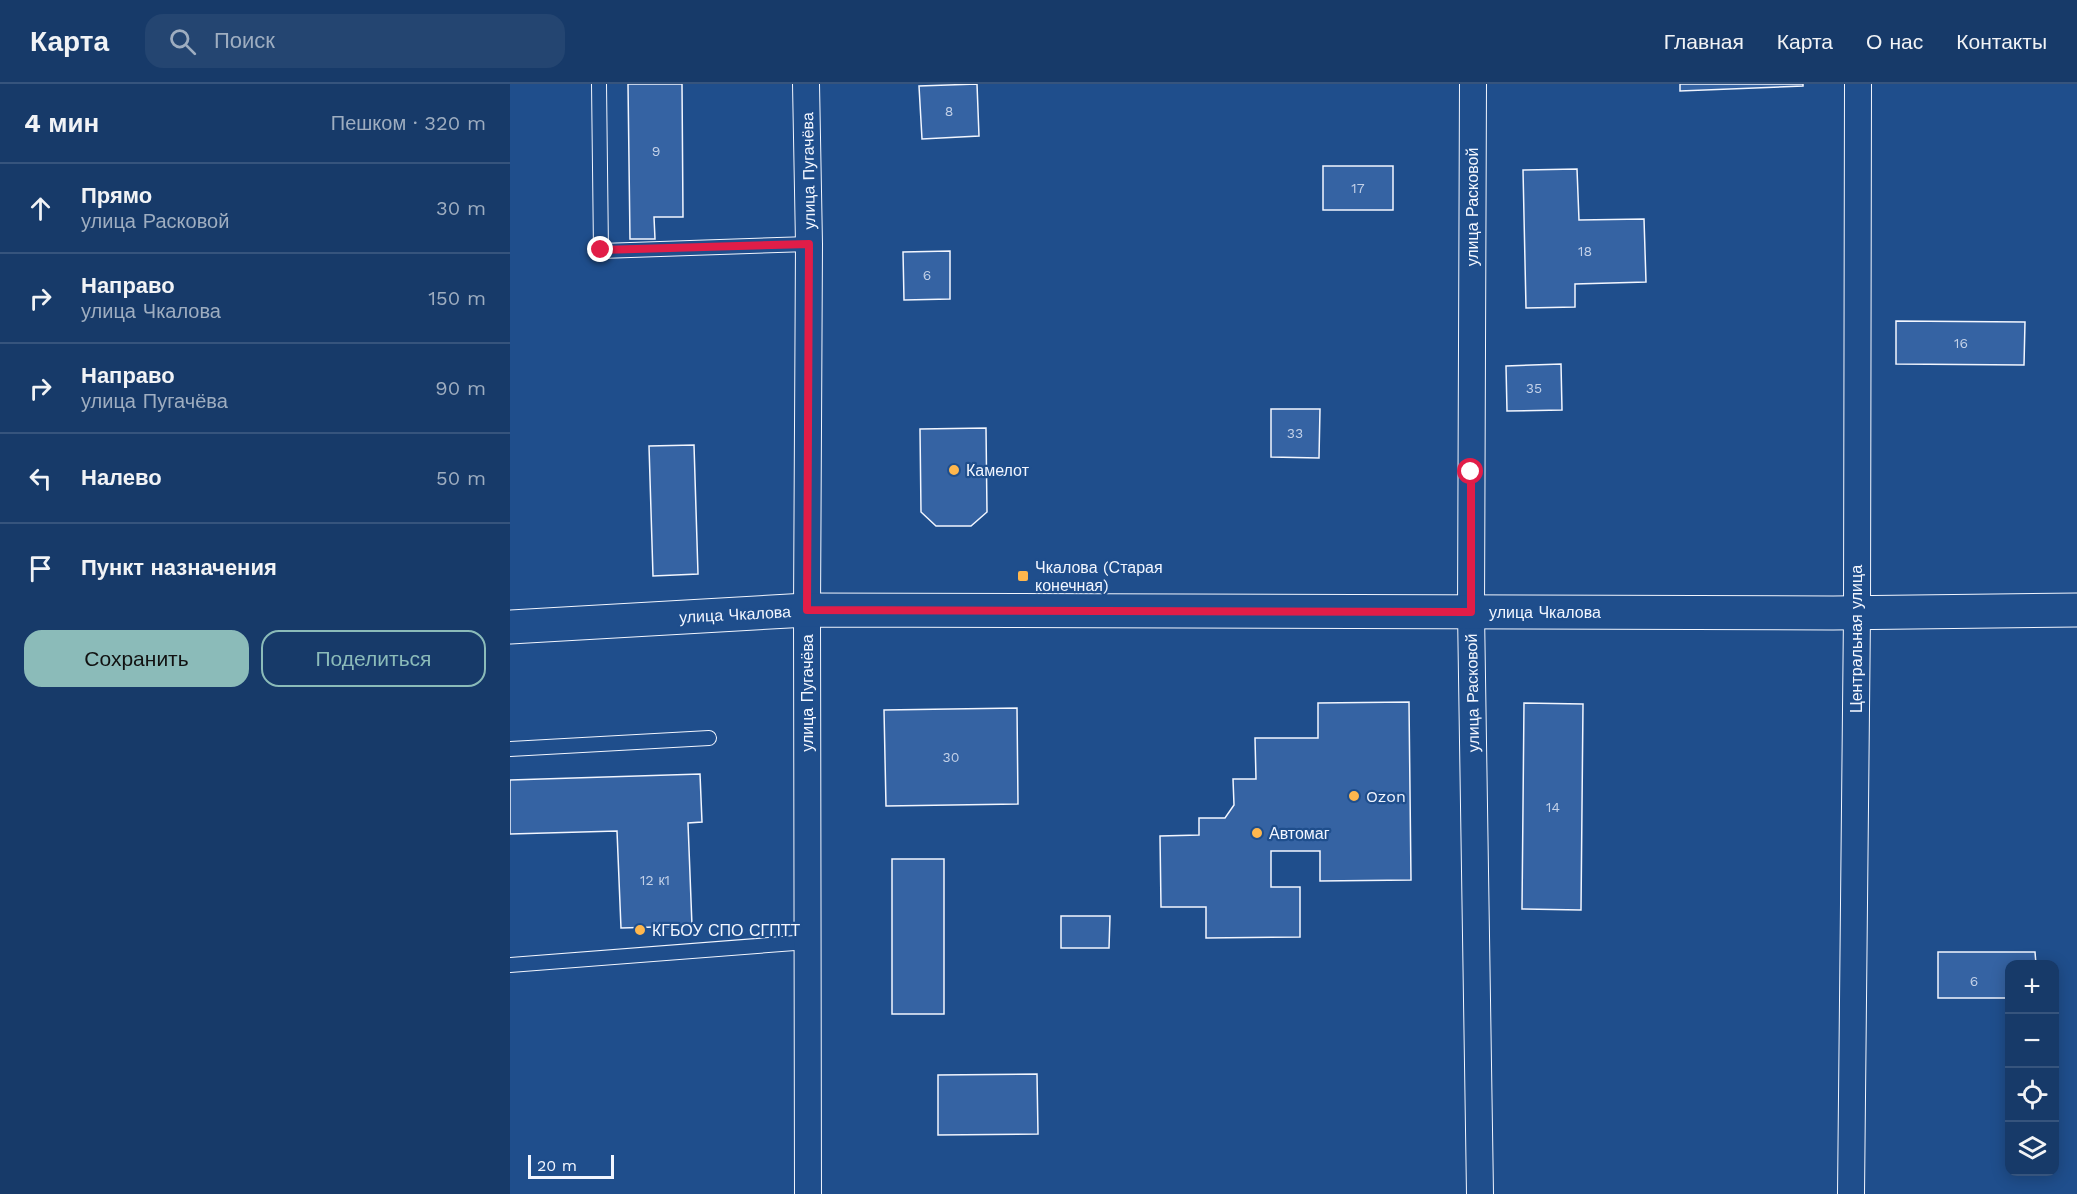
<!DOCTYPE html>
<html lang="ru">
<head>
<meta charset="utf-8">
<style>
  :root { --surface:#173a69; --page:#244571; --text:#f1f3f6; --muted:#9eadc0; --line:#36547d; --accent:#8bbbb9 }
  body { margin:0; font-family:"Work Sans",sans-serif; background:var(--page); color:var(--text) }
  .controls { position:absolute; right:18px; bottom:18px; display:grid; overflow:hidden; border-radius:12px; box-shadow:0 3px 15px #0003 }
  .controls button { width:54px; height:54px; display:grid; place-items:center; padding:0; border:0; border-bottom:2px solid var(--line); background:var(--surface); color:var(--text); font:30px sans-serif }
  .scale { position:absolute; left:18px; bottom:15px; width:86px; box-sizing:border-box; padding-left:6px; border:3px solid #f2f6ff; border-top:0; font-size:16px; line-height:21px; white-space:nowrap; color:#f2f6ff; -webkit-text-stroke:4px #1f4e8c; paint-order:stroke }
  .stop { position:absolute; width:18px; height:18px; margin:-14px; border:4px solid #e11d48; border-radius:50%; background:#fff }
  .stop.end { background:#e11d48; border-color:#fff; box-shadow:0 2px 6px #0008 }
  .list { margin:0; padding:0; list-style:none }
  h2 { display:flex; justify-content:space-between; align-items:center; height:78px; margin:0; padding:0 24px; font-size:26px }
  h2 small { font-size:20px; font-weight:400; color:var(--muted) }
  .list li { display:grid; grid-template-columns:39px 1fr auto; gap:18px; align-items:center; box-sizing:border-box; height:90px; padding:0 24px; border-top:2px solid var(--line) }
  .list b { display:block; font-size:22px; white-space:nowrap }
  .list p { margin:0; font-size:20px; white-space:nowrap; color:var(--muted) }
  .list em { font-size:20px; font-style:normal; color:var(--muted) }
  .actions { display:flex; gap:12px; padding:18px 24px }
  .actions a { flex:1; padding:14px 0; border:2px solid var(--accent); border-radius:18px; text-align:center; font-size:21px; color:var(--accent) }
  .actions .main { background:var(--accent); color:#111 }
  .icon { flex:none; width:33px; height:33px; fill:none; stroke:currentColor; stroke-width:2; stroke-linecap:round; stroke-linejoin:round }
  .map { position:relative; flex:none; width:1567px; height:1110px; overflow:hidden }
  header { display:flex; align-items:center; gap:36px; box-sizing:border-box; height:84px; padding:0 30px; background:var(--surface); border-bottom:2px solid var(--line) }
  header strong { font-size:28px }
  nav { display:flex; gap:33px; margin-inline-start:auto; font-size:21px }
  .search { width:420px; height:54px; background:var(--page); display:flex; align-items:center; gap:15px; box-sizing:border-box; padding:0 21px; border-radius:18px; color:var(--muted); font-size:22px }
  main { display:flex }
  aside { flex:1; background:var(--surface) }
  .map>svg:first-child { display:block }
  .building { fill:#3563a3; stroke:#f2f6ff; stroke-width:1.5 }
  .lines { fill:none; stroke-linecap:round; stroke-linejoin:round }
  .lane-casing { stroke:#f2f6ff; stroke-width:16 }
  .street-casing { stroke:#f2f6ff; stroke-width:28 }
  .secondary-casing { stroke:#f2f6ff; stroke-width:35 }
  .lane { stroke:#1f4e8c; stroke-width:14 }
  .street { stroke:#1f4e8c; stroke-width:26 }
  .secondary { stroke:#1f4e8c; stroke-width:33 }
  .route { stroke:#e11d48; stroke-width:8 }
  .poi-dot { fill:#ffb74d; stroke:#1f4e8c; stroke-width:2 }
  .labels { text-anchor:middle; stroke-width:4.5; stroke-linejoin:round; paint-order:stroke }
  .number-label { font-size:14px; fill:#c3d1e8 }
  .street-label { font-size:16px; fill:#f2f6ff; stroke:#1f4e8c }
  .poi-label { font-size:16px; fill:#f2f6ff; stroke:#1f4e8c; text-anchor:start }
</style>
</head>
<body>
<header>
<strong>Карта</strong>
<div class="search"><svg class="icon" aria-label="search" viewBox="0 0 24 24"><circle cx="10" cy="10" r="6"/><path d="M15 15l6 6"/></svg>Поиск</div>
<nav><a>Главная</a><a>Карта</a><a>О нас</a><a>Контакты</a></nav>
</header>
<main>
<aside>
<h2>4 мин<small>Пешком · 320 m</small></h2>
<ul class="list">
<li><svg class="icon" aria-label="ahead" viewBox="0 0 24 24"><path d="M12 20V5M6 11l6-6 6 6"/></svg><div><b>Прямо</b><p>улица Расковой</p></div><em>30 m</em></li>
<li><svg class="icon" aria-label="right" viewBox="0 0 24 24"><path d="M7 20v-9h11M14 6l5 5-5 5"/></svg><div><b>Направо</b><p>улица Чкалова</p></div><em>150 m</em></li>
<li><svg class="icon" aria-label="right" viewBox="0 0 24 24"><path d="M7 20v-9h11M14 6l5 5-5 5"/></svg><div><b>Направо</b><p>улица Пугачёва</p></div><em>90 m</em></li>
<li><svg class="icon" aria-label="left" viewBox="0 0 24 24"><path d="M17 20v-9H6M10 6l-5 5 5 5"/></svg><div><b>Налево</b></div><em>50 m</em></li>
<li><svg class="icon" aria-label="arrive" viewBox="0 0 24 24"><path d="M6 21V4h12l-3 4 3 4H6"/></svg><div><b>Пункт назначения</b></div></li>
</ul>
<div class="actions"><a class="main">Сохранить</a><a>Поделиться</a></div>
</aside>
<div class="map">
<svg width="1567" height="1110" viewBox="0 0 1567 1110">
  <rect width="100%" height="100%" fill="#1f4e8c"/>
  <path class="building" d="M118,0h54l1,133h-29l1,22h-25z
    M467,0l2,52 -57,3 -3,-53z
    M1170,0h123v2l-123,5z
    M813,82h70v44h-70z
    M1067,85l2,51 65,-1 2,63 -71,2v23l-49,1 -3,-138z
    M440,167v48l-46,1 -1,-48z
    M1386,237l129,1 -1,43 -128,-1z
    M1051,280l1,46 -55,1 -1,-45z
    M761,325h49l-1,49 -48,-1z
    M476,344l1,84 -16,14h-35l-15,-14 -1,-83z
    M184,361l4,129 -45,2 -4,-130z
    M899,618l2,178 -91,1v-30h-49v36h29v50l-94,1v-31h-45l-1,-71 39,-1v-17h26l9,-13 -1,-26h23l-1,-41h63v-35z
    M1014,619l59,1 -2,206 -59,-1z
    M507,624l1,96 -132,2 -2,-96z
    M190,690l2,48 -14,1 4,103 -71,2 -4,-97 -107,3v-54z
    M382,775h52v155h-52z
    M551,832h49l-1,32h-48z
    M1428,868h97l1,12h-26v34h-72z
    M527,990l1,60 -100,1v-60z"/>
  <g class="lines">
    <defs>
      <path id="lane" d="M89,0l2,167 208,-7
        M0,665l199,-11
        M0,881l298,-23"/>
      <path id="street" d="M296,0l3,160 -2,366 1,584
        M963,0l-2,528 9,582
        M1341,1110l6,-581 1,-529"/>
      <path id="secondary" d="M0,543l297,-17 1026,3 244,-3"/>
    </defs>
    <use href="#lane" class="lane-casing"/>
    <use href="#street" class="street-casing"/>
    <use href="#secondary" class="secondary-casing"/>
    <use href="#lane" class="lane"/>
    <use href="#street" class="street"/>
    <use href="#secondary" class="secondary"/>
  </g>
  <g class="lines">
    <path class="route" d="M91,166l208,-6 -2,366 664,2v-140"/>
  </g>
  <g class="poi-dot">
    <circle cx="444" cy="386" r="6"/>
    <rect x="507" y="486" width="12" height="12" rx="3"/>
    <circle cx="844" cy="712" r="6"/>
    <circle cx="747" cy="749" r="6"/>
    <circle cx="130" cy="846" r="6"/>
  </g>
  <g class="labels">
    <g class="number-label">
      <text x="439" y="32">8</text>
      <text x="146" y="72">9</text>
      <text x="848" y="109">17</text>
      <text x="1075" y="172">18</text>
      <text x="417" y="196">6</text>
      <text x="1451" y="264">16</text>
      <text x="1024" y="309">35</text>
      <text x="785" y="354">33</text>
      <text x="441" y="678">30</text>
      <text x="1043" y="728">14</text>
      <text x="145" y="801">12 к1</text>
      <text x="1464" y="902">6</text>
    </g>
    <g class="street-label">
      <text transform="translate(298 87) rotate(-91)" y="6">улица Пугачёва</text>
      <text transform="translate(962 123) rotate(-90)" y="6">улица Расковой</text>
      <text x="1035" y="534">улица Чкалова</text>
      <text transform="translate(225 530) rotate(-3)" y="6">улица Чкалова</text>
      <text transform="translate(1346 555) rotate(-90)" y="6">Центральная улица</text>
      <text transform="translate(297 609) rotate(-90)" y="6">улица Пугачёва</text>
      <text transform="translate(962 609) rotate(-91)" y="6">улица Расковой</text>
    </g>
    <g class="poi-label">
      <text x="456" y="392">Камелот</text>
      <text x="525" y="489">Чкалова (Старая<tspan x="525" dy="18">конечная)</tspan></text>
      <text x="856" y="718">Ozon</text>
      <text x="759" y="755">Автомаг</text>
      <text x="142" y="852">КГБОУ СПО СГПТТ</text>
    </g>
  </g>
</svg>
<div class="controls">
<button>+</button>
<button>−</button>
<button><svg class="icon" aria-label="locate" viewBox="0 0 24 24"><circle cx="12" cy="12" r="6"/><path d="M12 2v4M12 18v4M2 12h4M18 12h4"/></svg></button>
<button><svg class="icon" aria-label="layers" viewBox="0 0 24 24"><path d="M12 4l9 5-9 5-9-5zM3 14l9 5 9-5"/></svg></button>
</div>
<div class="scale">20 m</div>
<div class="stop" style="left:961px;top:388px"></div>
<div class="stop end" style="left:91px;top:166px"></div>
</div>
</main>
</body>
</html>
